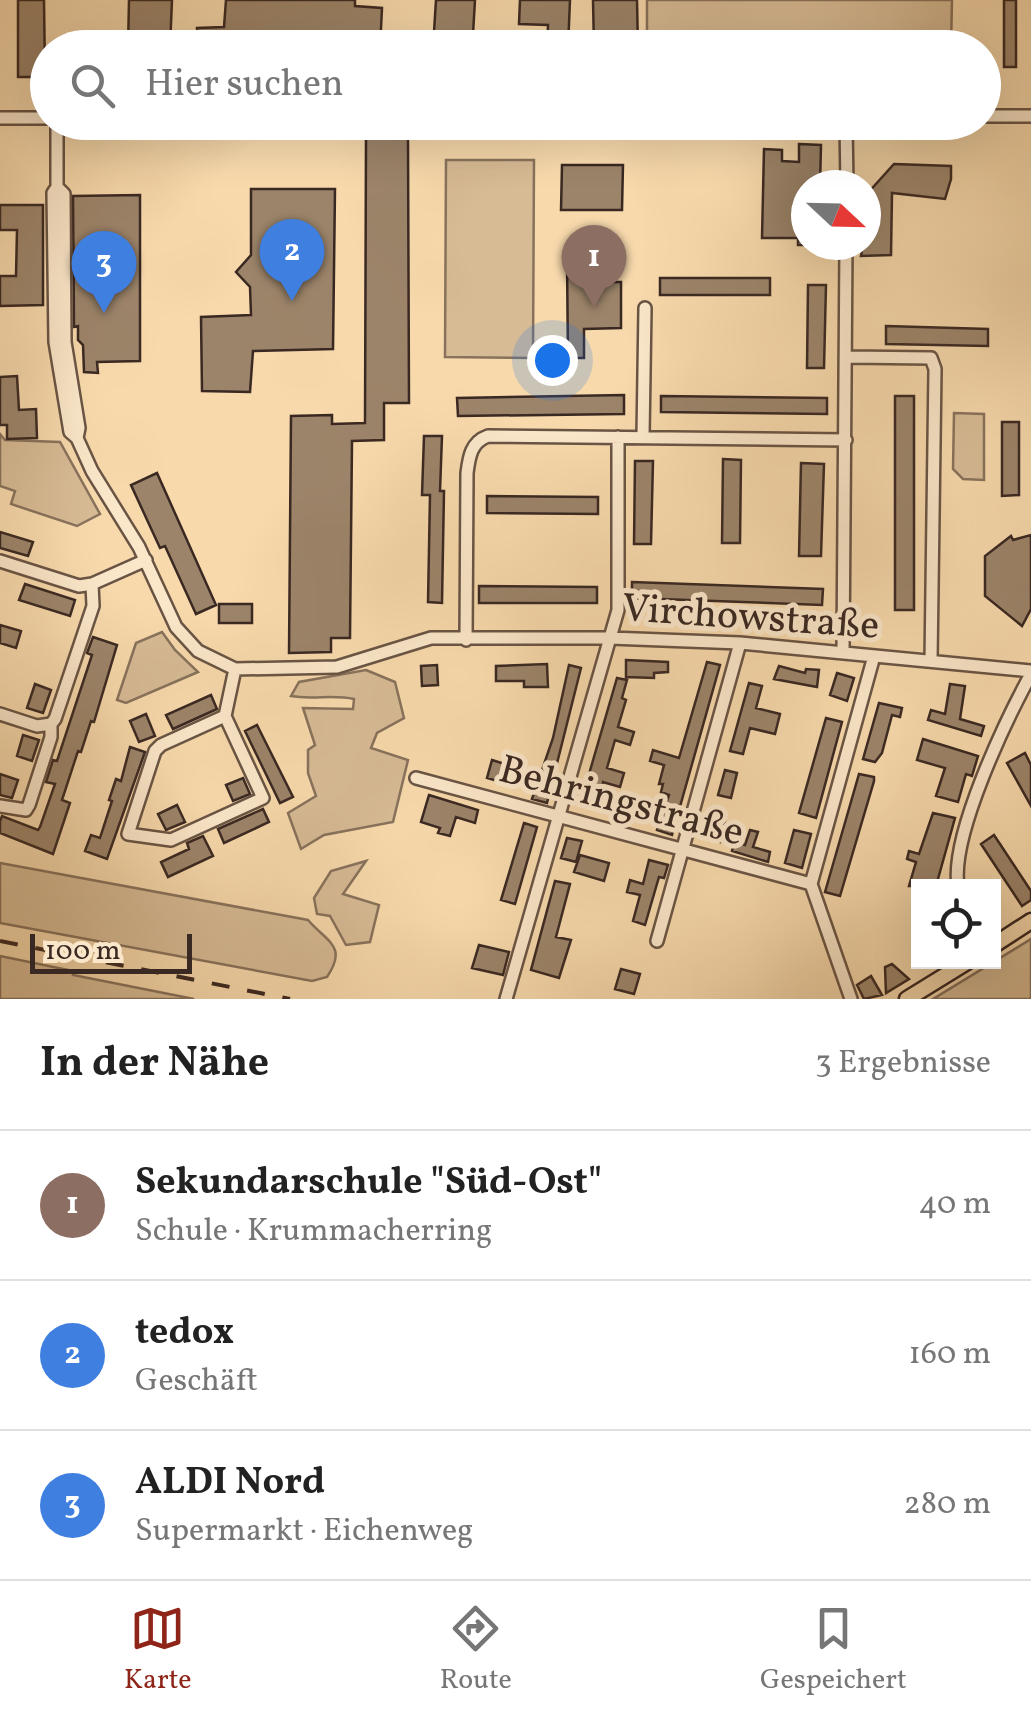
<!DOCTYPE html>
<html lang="de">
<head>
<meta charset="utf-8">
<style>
  :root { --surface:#fff; --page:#f6f6f6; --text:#222; --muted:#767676; --line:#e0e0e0; --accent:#8f2418 }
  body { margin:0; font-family:Vollkorn,serif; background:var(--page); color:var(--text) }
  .controls { position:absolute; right:30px; bottom:30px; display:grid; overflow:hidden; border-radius:0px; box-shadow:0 10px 40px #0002 }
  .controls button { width:90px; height:90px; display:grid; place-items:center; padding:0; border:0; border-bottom:2px solid var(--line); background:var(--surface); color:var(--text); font:50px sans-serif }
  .compass { position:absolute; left:791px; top:170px; width:90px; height:90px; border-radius:50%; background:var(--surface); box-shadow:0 10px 40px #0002; rotate:112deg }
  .scale { position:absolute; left:30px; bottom:25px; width:162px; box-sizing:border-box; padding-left:10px; border:5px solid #3a2822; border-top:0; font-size:28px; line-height:35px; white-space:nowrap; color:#3a2822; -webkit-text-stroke:8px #fae6c9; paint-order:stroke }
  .you { position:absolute; left:552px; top:360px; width:35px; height:35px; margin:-25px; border:8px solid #fff; border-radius:50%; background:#1a73e8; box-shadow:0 0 0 15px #1a73e833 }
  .badge { display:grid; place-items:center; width:65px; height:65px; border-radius:50%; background:var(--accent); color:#fff; font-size:32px; font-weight:700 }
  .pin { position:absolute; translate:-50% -82px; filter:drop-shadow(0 2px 5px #0008) }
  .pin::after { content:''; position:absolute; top:52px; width:35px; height:30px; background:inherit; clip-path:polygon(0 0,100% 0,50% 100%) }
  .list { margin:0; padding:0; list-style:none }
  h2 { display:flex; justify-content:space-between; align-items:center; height:130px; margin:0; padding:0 40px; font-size:42px }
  h2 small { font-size:32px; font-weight:400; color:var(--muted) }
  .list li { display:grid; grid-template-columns:65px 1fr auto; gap:30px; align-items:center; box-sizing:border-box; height:150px; padding:0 40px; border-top:2px solid var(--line) }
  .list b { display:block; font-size:38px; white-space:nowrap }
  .list p { margin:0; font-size:32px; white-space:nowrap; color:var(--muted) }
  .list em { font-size:32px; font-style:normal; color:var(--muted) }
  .icon { flex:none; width:55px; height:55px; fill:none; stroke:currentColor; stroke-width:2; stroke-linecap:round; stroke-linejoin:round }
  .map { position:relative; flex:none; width:1031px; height:999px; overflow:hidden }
  .search { position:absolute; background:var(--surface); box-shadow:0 10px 40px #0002; left:30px; right:30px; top:30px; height:110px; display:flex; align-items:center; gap:25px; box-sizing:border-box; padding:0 35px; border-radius:55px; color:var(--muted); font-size:38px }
  .sheet { height:580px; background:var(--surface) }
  nav { display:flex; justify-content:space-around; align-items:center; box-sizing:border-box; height:140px; border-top:2px solid var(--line); background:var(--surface); font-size:28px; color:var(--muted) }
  nav a { display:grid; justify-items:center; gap:5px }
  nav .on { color:var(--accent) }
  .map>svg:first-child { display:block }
  .green { fill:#d7bb95; stroke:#88725c; stroke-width:2.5 }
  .building { fill:#9c846a; stroke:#3a2822; stroke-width:2.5 }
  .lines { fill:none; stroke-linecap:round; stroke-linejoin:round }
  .minor-casing { stroke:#695444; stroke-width:16 }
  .major-casing { stroke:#3a2822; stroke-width:19 }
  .minor { stroke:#fae6c9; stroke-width:11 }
  .major { stroke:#f7d9ac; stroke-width:14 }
  .rail { stroke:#3a2822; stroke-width:4; stroke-dasharray:18 18; stroke-linecap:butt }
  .labels { text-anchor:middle; stroke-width:10; stroke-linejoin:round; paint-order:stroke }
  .street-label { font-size:40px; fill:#3a2822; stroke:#fae6c9 }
</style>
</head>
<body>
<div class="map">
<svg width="1031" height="999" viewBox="0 0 1031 999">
  <rect width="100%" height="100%" fill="#f7d9ac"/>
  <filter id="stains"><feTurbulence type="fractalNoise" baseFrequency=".002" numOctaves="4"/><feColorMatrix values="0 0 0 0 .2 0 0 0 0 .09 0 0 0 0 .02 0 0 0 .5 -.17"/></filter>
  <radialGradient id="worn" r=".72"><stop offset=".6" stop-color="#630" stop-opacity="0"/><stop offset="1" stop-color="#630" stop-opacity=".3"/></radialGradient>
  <path class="green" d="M647,0h305l-1,47h-304z
    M446,160h88l-1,198 -88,-1z
    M954,413l30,1v66l-21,-1 -10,-10z
    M0,434l5,6 55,2 40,72 -23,12 -66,-22 4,-13 -15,-5z
    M162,632l13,18 23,22 -72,31 -9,-3 19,-57z
    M366,670l29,12 9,36 -27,15 -6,15 37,12 -15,62 -69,13 -23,14 -13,-36 28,-17 -8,-23v-23l7,-5 -12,-37 50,1 1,-10c-21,-5 -41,1 -63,-3l8,-14z
    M366,861l-23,33 36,11 -9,37 -24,3 -16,-29 -13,-2 -3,-16 17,-27z
    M0,863l308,57c19,22 40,26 19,57l-15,4 -312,-58z
    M1031,939v60h-98z
    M0,956l73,15v4l121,24h-194z"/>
  <path class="building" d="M18,0h26l1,77h-27z
    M129,0h43l-2,48h-42z
    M226,0h129v6l27,2 -2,40h-182l-1,-20 27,-1z
    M436,0h39l-2,34 -39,-2z
    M520,0h50l-2,48h-21l1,-23 -29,-1z
    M593,0h44l1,48h-44z
    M1004,0h12v67h-12z
    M366,137l42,1 1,265h-25v37l-32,1 -2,197h-19v14l-42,1 2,-237 41,-1v9l33,-1z
    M799,144l22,1 -1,40h-14v60h-8v-7h-36l2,-89 18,1v11l17,1z
    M894,164l57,2v13l-6,20 -53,-6 -1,62 -30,1 2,-11h3v-50z
    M562,165h61l-1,45h-61z
    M251,189h84l-2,160 -80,2 -3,41 -48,-1 -1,-74 50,-2 -1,-28 -14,-15 15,-17z
    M140,195v166l-43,1 1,11 -14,-1 -1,-27 -5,-5v-14l-4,1 -1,-131z
    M0,205h43v100l-43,1v-30h16l1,-46h-17z
    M567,261h16v21h38v46l-37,1v29h-16z
    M660,278h110v17h-110z
    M808,285h18l-2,83h-17z
    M886,326l102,3v17l-102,-2z
    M17,376l2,34 17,-1 1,29 -30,1v-14h-7v-48z
    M624,395v19l-166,2 -1,-18z
    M661,396l166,2v16l-166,-2z
    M895,396h19v214h-19z
    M1002,422h17v73l-17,1z
    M424,436h18l-2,55h4l-2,112 -14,-1 2,-107h-8z
    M723,459l18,1 -1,83h-18z
    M635,461h18l-2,83h-17z
    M801,463l23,1 -3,92h-22z
    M157,473l59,132 -20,9 -31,-68 -5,2 -29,-63z
    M487,496l111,1v17l-111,-1z
    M0,532l33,10 -5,14 -28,-8z
    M1031,535v74l-9,17 -37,-30v-40l26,-20 2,4z
    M632,582l191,7 -1,16 -190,-7z
    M25,584l50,16 -5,16 -51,-16z
    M479,586l118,1v16h-118z
    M219,604h33v19h-33z
    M0,625l21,6 -5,17 -16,-5z
    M93,637l24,8 -23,77 -3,-1 -10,31 -3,-1 -16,49 8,3 -17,51 -53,-21v-12l2,-5 36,14 2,-3 15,-43 -9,-2 7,-22 4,1 35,-106 -5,-2z
    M626,660l42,2v10l-14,1v5l-28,-1z
    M707,662l13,3 -48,170 -15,-5 12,-35 -8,-3 2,-8h-4l5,-19 -14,-4 3,-11 26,8z
    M547,664l1,23h-24v-6h-28v-15z
    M437,665l1,20 -16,1 -1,-20z
    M569,665l12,3 -34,135 -15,-4 21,-61z
    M779,666l26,7 1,-4 13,1 -2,17 -43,-8z
    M837,673l17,5 -7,23 -17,-6z
    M617,678l10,2 -5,18 4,2 -8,27 16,5 -4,13 -15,-5 -8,28 17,5 -4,14 -17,-5 -7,27 -16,-4z
    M749,683l13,3 -6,22 24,6 -5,20 -25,-6 -7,26 -13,-3z
    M35,684l16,6 -8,23 -16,-5z
    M950,684l15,2 -5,33 24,7 -3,10 -53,-16 3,-10 14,4z
    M211,695l6,14 -44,20 -7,-14z
    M879,703l23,5 -2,9 -8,-2 -10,38 -7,9 -12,-3z
    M146,714l9,22 -16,6 -9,-21z
    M826,718l16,4 -26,96 -17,-5z
    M257,725l36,72 -13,6 -35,-72z
    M23,735l16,5 -7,21 -15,-5z
    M923,739l55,17 -6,20 -6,-2 -8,28 -22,-6 9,-28 -28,-8z
    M130,747l15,5 -38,107 -22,-8 6,-16 9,3 12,-37 -3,-1 7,-21 5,2z
    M1025,753l6,12v41l-24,-43z
    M492,760l16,5 -4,18 -17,-5z
    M725,770l12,3 -6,25 -13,-3z
    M0,774l18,6 -6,18 -12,-3z
    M859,774l15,3v4l-34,115 -15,-4z
    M243,778l7,16 -17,7 -7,-16z
    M429,795l49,15 -3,13 -19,-6 -6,19 -12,-3 2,-5 -19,-6z
    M177,805l8,17 -19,8 -8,-16z
    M263,809l6,13 -45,21 -6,-14z
    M933,813l22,5 -19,68h-27l7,-24 -9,-3 2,-8 10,3z
    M711,814l15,3 -6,25 -15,-3z
    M524,823l13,4 -22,77 -14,-4z
    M750,830l8,2 -5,15 17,5 -2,10 -36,-11 2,-9 11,3z
    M794,830l17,4 -9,34 -17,-5z
    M994,835l37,56v9l-9,6 -41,-62z
    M203,836l10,20 -45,21 -7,-15 28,-13 -2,-6z
    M567,838l15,3 -6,21 -15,-4z
    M580,855l29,8 -5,18 -30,-9z
    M649,860l19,5 -4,13 -5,-1 -14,48 -12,-4 7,-26 -13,-3 3,-12 13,4z
    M555,881l15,3 -14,53 15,3 -12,38 -28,-8z
    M479,945l30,7 -6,23 -31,-7z
    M892,964l17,15 -23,14 -1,-26z
    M621,969l19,5 -6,20 -19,-5z
    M871,976l11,19 -18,4 -7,-14z"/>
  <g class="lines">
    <defs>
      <path id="minor" d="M984,116h47
        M0,118h48
        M57,122v65l-4,6 2,149 15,90 7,6 15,33 47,76 37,80 22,24 37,18 102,-2 94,-29h179l130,5 291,28
        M846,122l1,63
        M57,187l7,7 1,148 14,86 -2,10
        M848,357l83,1 4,11 -4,292
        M643,436l2,-128
        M0,561l79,25 13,-2 54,-24
        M466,640l1,-167c2,-16 4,-31 21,-37l358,4
        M843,652l3,-407
        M0,714l37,12 14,-2 4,-5 38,-113 -1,-22
        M225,716l38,82 -92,42 -43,-6 27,-83 6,-6 64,-29 10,-47
        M416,778l395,106
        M0,806l26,4 3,-5 22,-68v-13
        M958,886c-8,-50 48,-166 73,-212
        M657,941l83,-298
        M506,999l112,-389v-173
        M851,999l-40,-115 63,-228"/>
      <path id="major" d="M994,945l37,-24
        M907,999l60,-37"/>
    </defs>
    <use href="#minor" class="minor-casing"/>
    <use href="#major" class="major-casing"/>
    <use href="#minor" class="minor"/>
    <use href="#major" class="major"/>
    <path class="rail" d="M0,941l290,58"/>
  </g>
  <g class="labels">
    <g class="street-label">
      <text transform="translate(751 615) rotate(4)" y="14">Virchowstraße</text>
      <text transform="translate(622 799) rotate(15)" y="14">Behringstraße</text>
    </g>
  </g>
  <rect width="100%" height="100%" filter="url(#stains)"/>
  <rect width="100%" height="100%" fill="url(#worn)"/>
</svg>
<div class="controls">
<button><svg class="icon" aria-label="locate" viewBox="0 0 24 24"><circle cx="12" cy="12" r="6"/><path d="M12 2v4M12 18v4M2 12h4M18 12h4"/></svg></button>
</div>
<svg class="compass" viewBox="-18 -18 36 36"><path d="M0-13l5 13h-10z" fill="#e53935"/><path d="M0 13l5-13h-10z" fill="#767676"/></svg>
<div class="scale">100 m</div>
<div class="you"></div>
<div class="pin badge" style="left:594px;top:307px;background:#8d6e63">1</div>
<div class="pin badge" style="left:292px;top:301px;background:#3f7fe0">2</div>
<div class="pin badge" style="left:104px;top:313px;background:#3f7fe0">3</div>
<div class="search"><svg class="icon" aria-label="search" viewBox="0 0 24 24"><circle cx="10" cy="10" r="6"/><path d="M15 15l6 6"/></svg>Hier suchen</div>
</div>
<section class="sheet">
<h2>In der Nähe<small>3 Ergebnisse</small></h2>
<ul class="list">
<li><span class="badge" style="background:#8d6e63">1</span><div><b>Sekundarschule &quot;Süd-Ost&quot;</b><p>Schule · Krummacherring</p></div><em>40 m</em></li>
<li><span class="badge" style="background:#3f7fe0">2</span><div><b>tedox</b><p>Geschäft</p></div><em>160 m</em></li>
<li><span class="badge" style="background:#3f7fe0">3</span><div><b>ALDI Nord</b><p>Supermarkt · Eichenweg</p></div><em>280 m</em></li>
</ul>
</section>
<nav>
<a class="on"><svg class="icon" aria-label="map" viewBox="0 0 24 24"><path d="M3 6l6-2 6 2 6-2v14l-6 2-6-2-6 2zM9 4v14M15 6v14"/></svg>Karte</a>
<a><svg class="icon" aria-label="directions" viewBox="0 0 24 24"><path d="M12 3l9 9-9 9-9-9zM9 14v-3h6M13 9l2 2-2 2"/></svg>Route</a>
<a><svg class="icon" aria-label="saved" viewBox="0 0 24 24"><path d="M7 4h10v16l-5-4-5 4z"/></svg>Gespeichert</a>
</nav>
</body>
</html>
